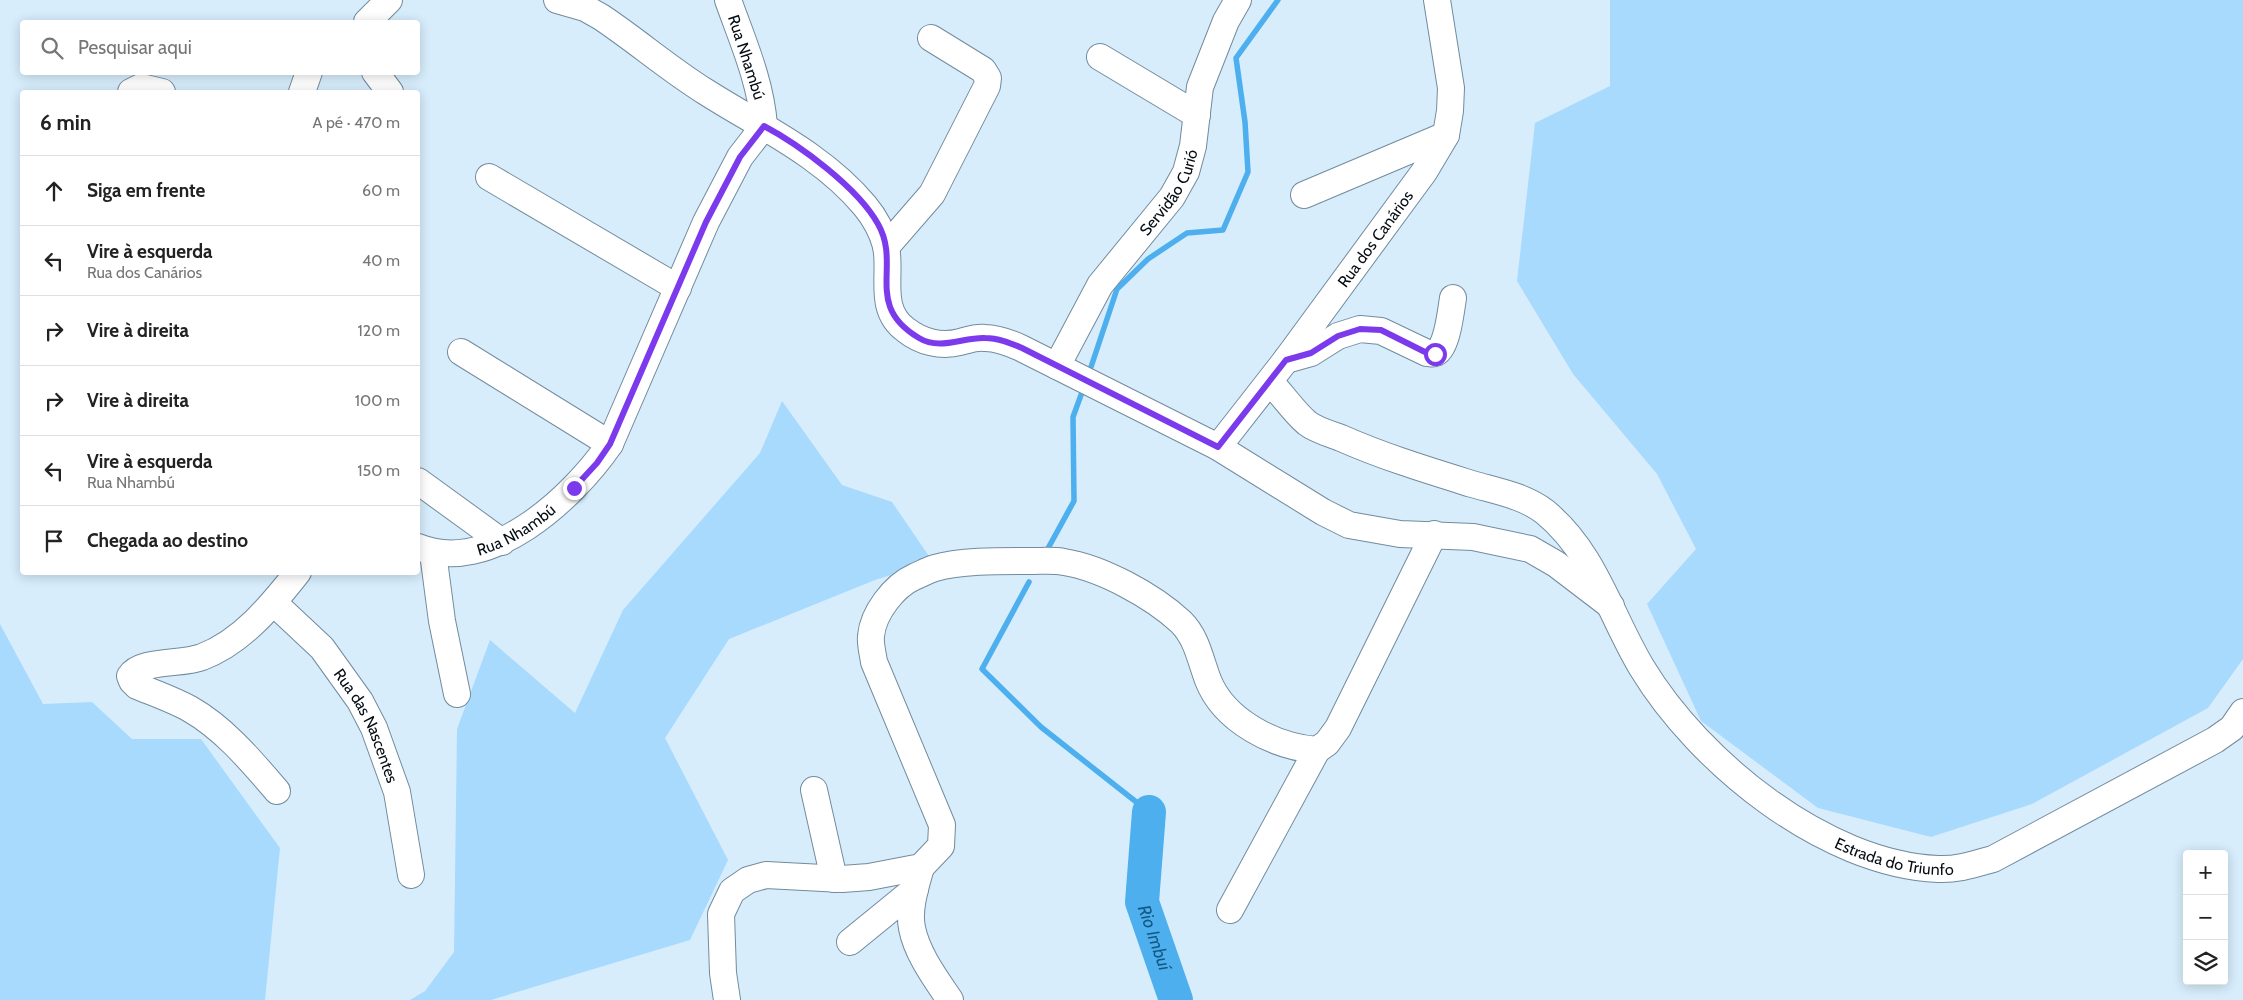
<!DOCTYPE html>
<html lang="pt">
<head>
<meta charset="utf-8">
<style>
  :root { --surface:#fff; --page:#f6f6f6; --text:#222; --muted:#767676; --line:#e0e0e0 }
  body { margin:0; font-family:Cabin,sans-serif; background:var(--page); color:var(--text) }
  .controls { position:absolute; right:15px; bottom:15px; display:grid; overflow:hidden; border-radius:5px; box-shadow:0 2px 12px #0003 }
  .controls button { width:45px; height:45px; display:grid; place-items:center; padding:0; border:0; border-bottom:1px solid var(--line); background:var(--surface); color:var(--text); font:25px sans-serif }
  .stop { position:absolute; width:15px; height:15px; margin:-11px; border:4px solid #7c3aed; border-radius:50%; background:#fff }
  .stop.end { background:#7c3aed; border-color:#fff; box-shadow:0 1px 5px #0008 }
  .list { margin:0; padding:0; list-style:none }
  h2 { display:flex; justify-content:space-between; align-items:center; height:65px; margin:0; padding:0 20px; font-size:21px }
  h2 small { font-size:16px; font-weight:400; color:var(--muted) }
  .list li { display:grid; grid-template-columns:32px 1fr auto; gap:15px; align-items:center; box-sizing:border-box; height:70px; padding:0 20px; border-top:1px solid var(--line) }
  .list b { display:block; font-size:19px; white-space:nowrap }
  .list p { margin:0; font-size:16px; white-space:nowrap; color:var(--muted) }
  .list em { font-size:16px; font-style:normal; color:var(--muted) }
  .icon { flex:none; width:28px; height:28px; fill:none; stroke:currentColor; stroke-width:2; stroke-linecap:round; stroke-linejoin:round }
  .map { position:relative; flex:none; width:2243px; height:1000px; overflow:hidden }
  .search { position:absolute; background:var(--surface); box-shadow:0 2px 12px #0003; left:20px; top:20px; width:400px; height:55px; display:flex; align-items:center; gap:12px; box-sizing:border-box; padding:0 18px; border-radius:5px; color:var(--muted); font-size:19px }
  .panel { position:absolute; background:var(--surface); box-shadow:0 2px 12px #0003; left:20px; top:90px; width:400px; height:485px; border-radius:5px }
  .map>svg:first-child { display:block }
  .green { fill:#a8dafe }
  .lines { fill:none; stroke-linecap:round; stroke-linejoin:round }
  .stream { stroke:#4dafee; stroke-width:5.5 }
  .river { stroke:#4dafee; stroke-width:34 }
  .minor-casing { stroke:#728b9d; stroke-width:28 }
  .minor { stroke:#fff; stroke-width:26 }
  .route { stroke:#7c3aed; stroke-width:6 }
  .labels { text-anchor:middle; stroke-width:5; stroke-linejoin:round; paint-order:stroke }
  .street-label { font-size:16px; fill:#050d13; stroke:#fff }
  .water-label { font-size:18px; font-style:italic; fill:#115a84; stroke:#fff }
</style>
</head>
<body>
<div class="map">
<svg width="2243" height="1000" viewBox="0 0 2243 1000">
  <rect width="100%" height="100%" fill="#d7edfc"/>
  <path class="green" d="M1610,0h633v659l-35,49 -176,96 -101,33 -113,-29 -117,-87 -54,-117 49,-55 -39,-75 -84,-100 -56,-93 18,-158 75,-37z
    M782,401l60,84 50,17 41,60 -58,18 -146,59 -64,99 63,122 -38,80 -199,60h-81l15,-9 29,-39 3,-223 33,-89 85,73 48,-103 137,-157z
    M0,624l43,80 49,-2 40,37h69l79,109 -15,152h-265z"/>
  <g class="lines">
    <path class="stream" d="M1091,367l26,-78 31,-30 39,-26 36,-3 25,-58 -3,-50 -9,-64 42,-58
      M1046,552l28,-51 -1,-84 8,-22
      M1029,582l-47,87 59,58 108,85"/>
    <path class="river" id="s1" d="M1149,812l-7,90 34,98"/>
    <defs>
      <g id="minor">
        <path d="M557,0l28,8 16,9c36,24 68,52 105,75 55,35 117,63 159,114 10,12 17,25 21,40 6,29 -9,63 20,84 15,12 35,17 54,12 8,-2 16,-5 25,-4 13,0 25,5 36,10l197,99 105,65 26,13 51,9 73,3 57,12 26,15 55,42"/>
        <path d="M367,22l22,-22"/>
        <path d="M1100,57l97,58"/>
        <path d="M375,72l15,20"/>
        <path d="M131,92l10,-5 21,5"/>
        <path d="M302,92l7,-20"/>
        <path d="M489,177l189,111"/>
        <path d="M1304,195l142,-60"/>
        <path d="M886,247l46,-53 55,-108 1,-8 -5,-8 -52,-32"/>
        <path d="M461,352l149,92"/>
        <path d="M1286,360l25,-7 27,-17 22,-7 21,2 46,22c3,0 6,1 8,0 12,-3 16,-43 18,-55"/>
        <path id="s2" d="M1057,366l43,-81 72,-88 14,-25 7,-26 7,-59 26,-66 12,-21"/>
        <path id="s3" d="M1270,382c13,13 23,29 37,41 9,7 23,11 34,15 43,19 86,32 131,46 24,7 53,12 73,28 50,41 65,103 97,156 57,94 182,196 296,201 19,1 37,-5 55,-10l222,-119 17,-12 11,-16"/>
        <path id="s4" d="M1218,447l68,-87 138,-188 22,-37 4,-24 1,-23 -14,-88"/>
        <path d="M418,481l84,61"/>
        <path id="s5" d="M418,547c71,29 154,-48 192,-103l96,-222 34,-65 24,-31c-3,-44 -21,-84 -36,-126"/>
        <path d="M433,553l9,68 15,73"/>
        <path id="s6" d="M274,603l48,45 38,53 14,27 23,64 14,83"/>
        <path d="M814,790l20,89"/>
        <path d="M277,791c-25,-29 -52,-62 -87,-82 -16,-9 -36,-16 -53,-23l-5,-5 -2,-5c11,-17 53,-11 72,-19 40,-15 70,-52 96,-85"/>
        <path d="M921,867c-5,18 -13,42 -9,61 5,26 24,51 38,72"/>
        <path d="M1230,910l87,-160"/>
        <path d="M850,942l65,-53"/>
        <path d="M727,1000l-4,-27 -2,-59 11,-23 16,-11 18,-5 76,4 27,-2 52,-10 20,-21 1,-21 -68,-163c-1,-8 -4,-18 -3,-26 2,-23 23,-50 43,-59 7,-3 14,-7 21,-9 26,-8 71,-7 98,-7 10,0 21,-1 31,1 38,6 89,34 117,60 16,16 19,37 27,58 16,41 67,67 109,70l10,-7 11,-15 96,-194"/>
      </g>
    </defs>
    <use href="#minor" class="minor-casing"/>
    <use href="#minor" class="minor"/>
  </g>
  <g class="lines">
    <path class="route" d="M574,488l23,-25 13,-19 96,-222 34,-65 24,-31c36,19 94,62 114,98 24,42 -15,81 41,114 21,13 44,-1 66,0 13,0 25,5 37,10l196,99 68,-87 25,-7 27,-17 22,-7 21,1 46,23 8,1"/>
  </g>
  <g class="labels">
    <g class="street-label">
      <text transform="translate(747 57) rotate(72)" y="6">Rua Nhambú</text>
      <text dy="6" stroke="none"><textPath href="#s2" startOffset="208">Servidão Curió</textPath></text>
      <text dy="6" stroke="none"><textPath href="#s4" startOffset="261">Rua dos Canários</textPath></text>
      <text dy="6" stroke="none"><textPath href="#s5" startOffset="104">Rua Nhambú</textPath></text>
      <text dy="6" stroke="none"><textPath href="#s6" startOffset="156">Rua das Nascentes</textPath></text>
      <text dy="6" stroke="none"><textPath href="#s3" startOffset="820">Estrada do Triunfo</textPath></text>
    </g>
    <g class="water-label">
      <text dy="6" stroke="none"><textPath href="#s1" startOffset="128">Rio Imbuí</textPath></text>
    </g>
  </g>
</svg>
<div class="controls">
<button>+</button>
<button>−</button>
<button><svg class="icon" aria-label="layers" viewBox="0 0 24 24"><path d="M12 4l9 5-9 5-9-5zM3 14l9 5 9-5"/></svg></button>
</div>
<div class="stop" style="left:1435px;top:354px"></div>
<div class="stop end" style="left:574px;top:488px"></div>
<div class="search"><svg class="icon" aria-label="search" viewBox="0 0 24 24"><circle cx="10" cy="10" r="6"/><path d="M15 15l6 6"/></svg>Pesquisar aqui</div>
<section class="panel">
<h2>6 min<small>A pé · 470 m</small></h2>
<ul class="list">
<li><svg class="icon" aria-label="ahead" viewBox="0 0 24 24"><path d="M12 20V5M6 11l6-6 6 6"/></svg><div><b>Siga em frente</b></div><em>60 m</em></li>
<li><svg class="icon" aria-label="left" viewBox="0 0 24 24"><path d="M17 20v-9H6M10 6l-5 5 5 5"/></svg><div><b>Vire à esquerda</b><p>Rua dos Canários</p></div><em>40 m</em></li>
<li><svg class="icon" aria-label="right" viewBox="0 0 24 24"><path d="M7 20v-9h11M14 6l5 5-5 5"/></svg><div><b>Vire à direita</b></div><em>120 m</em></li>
<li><svg class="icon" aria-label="right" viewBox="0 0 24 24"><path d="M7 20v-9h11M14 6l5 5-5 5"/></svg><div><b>Vire à direita</b></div><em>100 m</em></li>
<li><svg class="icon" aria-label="left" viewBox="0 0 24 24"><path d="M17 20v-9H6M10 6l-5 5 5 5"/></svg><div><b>Vire à esquerda</b><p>Rua Nhambú</p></div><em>150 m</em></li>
<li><svg class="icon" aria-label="arrive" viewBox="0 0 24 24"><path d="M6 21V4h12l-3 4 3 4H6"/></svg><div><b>Chegada ao destino</b></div></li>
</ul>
</section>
</div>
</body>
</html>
